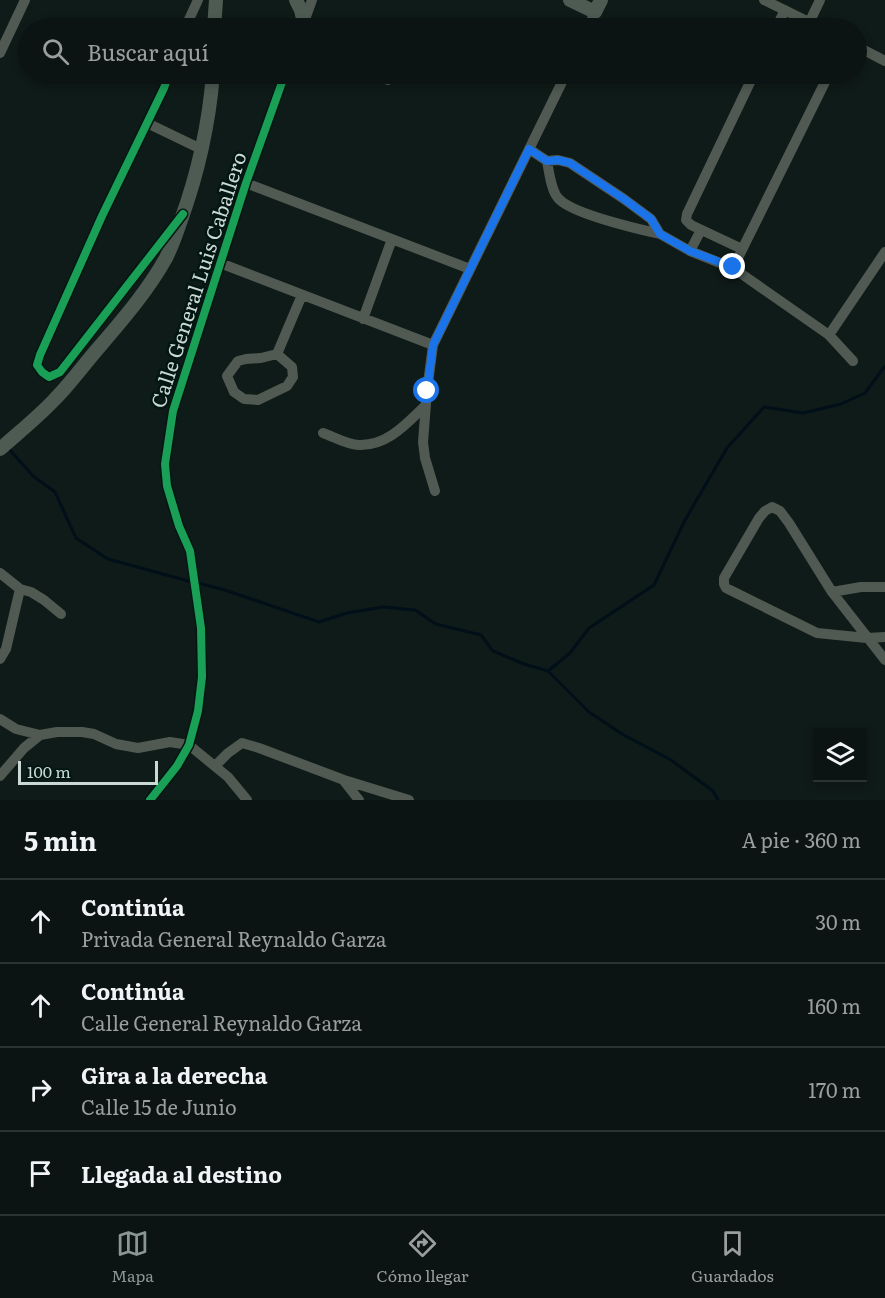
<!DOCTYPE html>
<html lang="es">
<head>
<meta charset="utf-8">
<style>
  :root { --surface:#0b1412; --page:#192120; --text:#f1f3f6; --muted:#9a9e9f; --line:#2b3332; --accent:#899692 }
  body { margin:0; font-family:Literata,serif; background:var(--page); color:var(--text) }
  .controls { position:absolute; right:18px; bottom:18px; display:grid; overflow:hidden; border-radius:0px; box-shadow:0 3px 9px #0003 }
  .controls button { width:54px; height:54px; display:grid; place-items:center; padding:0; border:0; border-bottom:2px solid var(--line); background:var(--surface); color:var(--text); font:30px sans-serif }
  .scale { position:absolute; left:18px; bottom:15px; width:140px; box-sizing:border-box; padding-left:6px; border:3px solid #cbd9d4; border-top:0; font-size:16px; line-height:21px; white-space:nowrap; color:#cbd9d4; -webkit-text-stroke:4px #021712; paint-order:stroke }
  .stop { position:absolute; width:18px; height:18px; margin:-14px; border:4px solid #1a73e8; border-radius:50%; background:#fff }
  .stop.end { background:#1a73e8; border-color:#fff; box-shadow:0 2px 6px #0008 }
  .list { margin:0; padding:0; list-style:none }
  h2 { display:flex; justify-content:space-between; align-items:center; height:78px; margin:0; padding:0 24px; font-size:26px }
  h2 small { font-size:20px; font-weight:400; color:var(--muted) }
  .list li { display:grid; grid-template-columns:39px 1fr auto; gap:18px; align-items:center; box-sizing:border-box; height:84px; padding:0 24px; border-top:2px solid var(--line) }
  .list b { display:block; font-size:22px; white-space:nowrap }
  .list p { margin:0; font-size:20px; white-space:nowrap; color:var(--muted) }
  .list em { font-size:20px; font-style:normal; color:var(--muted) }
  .icon { flex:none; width:33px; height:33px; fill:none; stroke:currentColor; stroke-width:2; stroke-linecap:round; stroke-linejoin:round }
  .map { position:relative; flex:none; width:885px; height:800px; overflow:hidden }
  .search { position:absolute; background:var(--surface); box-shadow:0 3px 9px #0003; left:18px; right:18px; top:18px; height:66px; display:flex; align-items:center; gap:15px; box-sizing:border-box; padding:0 21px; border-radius:33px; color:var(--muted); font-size:22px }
  .sheet { height:414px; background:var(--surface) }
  nav { display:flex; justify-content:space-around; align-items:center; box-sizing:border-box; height:84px; border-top:2px solid var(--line); background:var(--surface); font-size:16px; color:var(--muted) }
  nav a { display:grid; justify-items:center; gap:3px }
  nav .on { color:var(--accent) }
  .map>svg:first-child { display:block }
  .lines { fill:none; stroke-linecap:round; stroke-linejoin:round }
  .stream { stroke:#010f19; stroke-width:3 }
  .minor { stroke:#505a52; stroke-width:10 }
  .major { stroke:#4d5b53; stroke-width:14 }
  .cycleway-casing { stroke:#021712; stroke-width:11 }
  .cycleway { stroke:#1a9f57; stroke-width:8 }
  .route { stroke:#1a73e8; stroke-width:8 }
  .labels { text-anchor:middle; stroke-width:5; stroke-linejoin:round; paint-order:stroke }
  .street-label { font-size:20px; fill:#cbd9d4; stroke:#021712 }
</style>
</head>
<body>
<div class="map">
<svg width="885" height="800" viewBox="0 0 885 800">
  <rect width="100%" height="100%" fill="#0f1b18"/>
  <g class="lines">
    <path class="stream" d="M9,449l24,27 22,16 21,46 32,21 84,23
      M198,583l27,7 94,32 28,-9 36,-6 32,3 21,14 45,11 12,16 31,13 24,7 22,-18 19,-25 65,-43 31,-65 42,-72 37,-41 39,6 38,-9 24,-11 20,-27
      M548,671l41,41 33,22 49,26 42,31 5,9"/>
    <path class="minor" d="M764,0l57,28
      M304,22l8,-22
      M809,23l11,-23
      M185,28l13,-28
      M588,28l7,-16
      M776,28l9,-18
      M856,46l29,15
      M0,53l25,-53
      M169,74l-5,14 -62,128 -62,139 -3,10 5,7 7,5 11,-5 118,-151
      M372,74l16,6
      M548,74l14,7
      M147,123l54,26
      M529,149l18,12 11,-1 12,3 54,36 27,20 9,15 30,17 43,17 96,67 24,26
      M547,161c2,10 4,29 11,37 13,16 80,31 102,36
      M246,183l224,86
      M742,249l-51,-24 -5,-5 1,-6 67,-140
      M690,251l11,-21
      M220,263l213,82
      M733,268l96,-194
      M363,319l29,-80
      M829,335l56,-83
      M277,354l15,13 1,10 -6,9 -29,14 -14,-1 -10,-7 -7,-16 11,-15 8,-2 15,-1 16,-4 25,-59
      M323,433c11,4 25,12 36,12 29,1 48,-22 67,-40
      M435,491l-10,-33 -2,-16 4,-51 6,-46 133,-271
      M0,573l20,16 11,3 13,8 17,14
      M832,592l29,-5h24
      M885,637l-18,1 -50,-5 -91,-45 -2,-4v-6l35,-60 6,-7 7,-4 8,4 9,12 43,69 53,68
      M0,659l6,-10 14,-60
      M0,719l16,10 24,6
      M215,766l13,-13 14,-10 17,5 85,32 65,20
      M0,776l24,-28 16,-13 17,-3h25l12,2 22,10 22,4 32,-6 19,3 39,32 19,23
      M344,781l15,19
      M150,800l27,-34 12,-21 9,-34 4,-34 -1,-49 -11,-77 -11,-25 -12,-40 -2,-22 8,-53 73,-228 39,-109"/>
    <path class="major" d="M296,0l5,10 3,13
      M570,0l25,12 6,-12
      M214,28l2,-28
      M0,449c18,-16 37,-31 54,-49 17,-17 31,-37 47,-55 24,-28 47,-55 65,-87 6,-12 11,-26 15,-38 17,-47 28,-97 32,-146"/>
    <defs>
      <path id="cycleway" d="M169,74l-5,14 -62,128 -62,139 -3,10 5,7 7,5 11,-5 123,-158
        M150,800l27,-34 12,-21 9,-34 4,-34 -1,-49 -11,-77 -11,-25 -12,-40 -2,-22 8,-53 73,-228 39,-109"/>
    </defs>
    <use href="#cycleway" class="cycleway-casing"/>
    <use href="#cycleway" class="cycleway"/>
  </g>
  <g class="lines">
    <path class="route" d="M427,391l6,-46 96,-196 18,12 11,-1 12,3 54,36 27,20 9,15 30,17 43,16"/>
  </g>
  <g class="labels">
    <g class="street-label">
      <text transform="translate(199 280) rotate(-72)" y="7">Calle General Luis Caballero</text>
    </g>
  </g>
</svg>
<div class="controls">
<button><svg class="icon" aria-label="layers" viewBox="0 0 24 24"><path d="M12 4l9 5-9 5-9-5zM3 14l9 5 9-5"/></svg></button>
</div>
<div class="scale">100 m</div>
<div class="stop" style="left:427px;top:391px"></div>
<div class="stop end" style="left:733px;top:267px"></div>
<div class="search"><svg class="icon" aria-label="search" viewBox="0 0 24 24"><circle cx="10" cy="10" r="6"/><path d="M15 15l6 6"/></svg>Buscar aquí</div>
</div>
<section class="sheet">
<h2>5 min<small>A pie · 360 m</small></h2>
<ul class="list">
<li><svg class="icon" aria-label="ahead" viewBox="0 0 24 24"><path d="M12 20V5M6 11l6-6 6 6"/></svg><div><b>Continúa</b><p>Privada General Reynaldo Garza</p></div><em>30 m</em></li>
<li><svg class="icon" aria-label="ahead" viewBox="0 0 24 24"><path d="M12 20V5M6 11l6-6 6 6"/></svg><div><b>Continúa</b><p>Calle General Reynaldo Garza</p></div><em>160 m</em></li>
<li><svg class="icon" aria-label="right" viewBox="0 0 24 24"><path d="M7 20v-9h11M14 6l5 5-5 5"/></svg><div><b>Gira a la derecha</b><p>Calle 15 de Junio</p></div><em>170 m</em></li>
<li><svg class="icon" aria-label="arrive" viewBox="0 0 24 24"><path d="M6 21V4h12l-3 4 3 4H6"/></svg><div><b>Llegada al destino</b></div></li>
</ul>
</section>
<nav>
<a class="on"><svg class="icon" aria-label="map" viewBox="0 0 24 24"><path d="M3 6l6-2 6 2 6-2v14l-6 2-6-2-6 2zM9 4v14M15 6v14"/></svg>Mapa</a>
<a><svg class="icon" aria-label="directions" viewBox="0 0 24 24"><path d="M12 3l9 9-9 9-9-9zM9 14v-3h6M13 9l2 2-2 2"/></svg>Cómo llegar</a>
<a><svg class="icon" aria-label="saved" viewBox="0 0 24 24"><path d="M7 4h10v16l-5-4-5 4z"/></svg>Guardados</a>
</nav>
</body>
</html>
